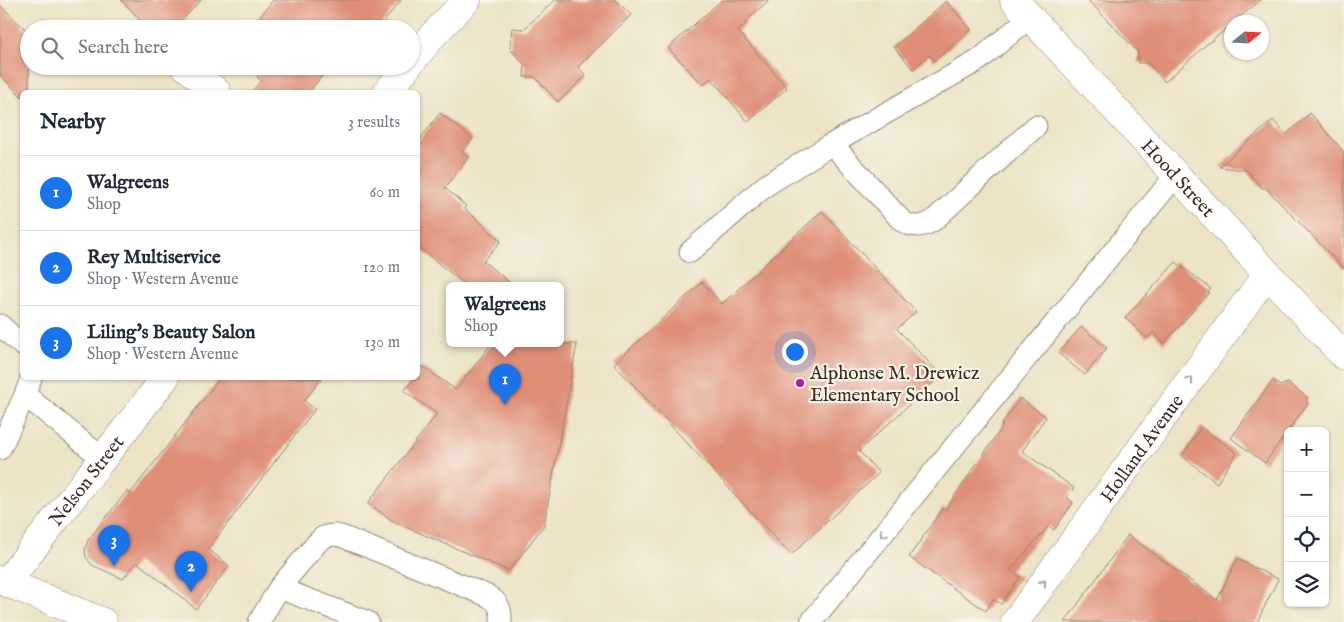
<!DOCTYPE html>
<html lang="en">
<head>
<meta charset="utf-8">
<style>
  :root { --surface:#fff; --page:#f2f2f3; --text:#1f2937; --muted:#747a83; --line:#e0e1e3; --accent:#1a73e8 }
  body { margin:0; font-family:"IM FELL English",serif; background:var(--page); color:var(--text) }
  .controls { position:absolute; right:15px; bottom:15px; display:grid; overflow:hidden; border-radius:8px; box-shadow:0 1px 4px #0004 }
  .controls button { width:45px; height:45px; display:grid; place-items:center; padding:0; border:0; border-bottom:1px solid var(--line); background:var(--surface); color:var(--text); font:25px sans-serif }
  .compass { position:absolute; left:1224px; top:15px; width:45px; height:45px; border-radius:50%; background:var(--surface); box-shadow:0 1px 4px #0004; rotate:72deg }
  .you { position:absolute; left:794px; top:351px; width:18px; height:18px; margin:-12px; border:4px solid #fff; border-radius:50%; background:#1a73e8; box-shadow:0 0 0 8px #1a73e833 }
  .badge { display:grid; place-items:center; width:32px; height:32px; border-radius:50%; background:var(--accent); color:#fff; font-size:16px; font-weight:700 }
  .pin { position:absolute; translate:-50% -41px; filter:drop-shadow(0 1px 2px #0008) }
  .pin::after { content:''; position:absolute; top:26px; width:18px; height:15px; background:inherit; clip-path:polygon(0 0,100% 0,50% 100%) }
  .popup { position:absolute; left:446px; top:282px; width:118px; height:65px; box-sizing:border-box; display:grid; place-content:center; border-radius:8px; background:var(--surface); filter:drop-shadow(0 1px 4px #0005); font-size:16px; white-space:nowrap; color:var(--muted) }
  .popup b { font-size:19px; color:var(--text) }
  .popup::after { content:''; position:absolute; left:50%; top:100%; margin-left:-10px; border:10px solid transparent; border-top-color:var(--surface) }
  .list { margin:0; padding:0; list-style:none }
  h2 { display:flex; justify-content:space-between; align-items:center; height:65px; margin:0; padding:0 20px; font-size:21px }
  h2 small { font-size:16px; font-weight:400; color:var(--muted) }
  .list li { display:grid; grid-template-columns:32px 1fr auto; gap:15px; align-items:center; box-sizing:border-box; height:75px; padding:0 20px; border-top:1px solid var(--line) }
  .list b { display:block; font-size:19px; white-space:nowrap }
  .list p { margin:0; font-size:16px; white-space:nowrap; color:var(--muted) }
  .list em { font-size:16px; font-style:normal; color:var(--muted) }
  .icon { flex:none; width:28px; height:28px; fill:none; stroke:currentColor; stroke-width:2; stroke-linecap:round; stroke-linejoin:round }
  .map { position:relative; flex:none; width:1344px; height:622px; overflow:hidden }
  .search { position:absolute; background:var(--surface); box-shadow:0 1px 4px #0004; left:20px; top:20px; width:400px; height:55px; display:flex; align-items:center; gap:12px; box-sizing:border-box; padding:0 18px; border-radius:28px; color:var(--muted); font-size:19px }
  .panel { position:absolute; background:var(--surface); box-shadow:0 1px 4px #0004; left:20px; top:90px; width:400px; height:290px; border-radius:8px }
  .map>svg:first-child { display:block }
  .building { fill:#df8e77 }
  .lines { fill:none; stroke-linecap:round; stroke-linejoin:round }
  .lane-casing { stroke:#938671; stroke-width:23 }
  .street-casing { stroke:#938671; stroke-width:29 }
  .primary-casing { stroke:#938671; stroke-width:29 }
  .lane { stroke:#fff; stroke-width:21 }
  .street { stroke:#fff; stroke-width:28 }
  .primary { stroke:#fff; stroke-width:28 }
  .oneway { stroke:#a79f9a }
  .poi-dot { fill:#b5179e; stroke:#f7f3e8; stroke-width:2 }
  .labels { text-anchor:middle; stroke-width:4.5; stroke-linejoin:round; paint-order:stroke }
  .street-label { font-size:19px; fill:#3b2a1e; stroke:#f7f3e8 }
  .poi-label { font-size:19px; fill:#3b2a1e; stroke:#f7f3e8; text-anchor:start }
</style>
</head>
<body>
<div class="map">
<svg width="1344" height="622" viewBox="0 0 1344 622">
  <rect width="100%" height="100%" fill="#f7f3e8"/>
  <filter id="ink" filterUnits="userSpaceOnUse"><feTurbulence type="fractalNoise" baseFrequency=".02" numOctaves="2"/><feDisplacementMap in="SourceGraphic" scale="10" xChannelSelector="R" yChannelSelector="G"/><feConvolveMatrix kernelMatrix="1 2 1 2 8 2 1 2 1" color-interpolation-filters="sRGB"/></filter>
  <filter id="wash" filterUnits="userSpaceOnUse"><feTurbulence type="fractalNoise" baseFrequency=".0096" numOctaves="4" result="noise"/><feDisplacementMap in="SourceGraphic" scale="20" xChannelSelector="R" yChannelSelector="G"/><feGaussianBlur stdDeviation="1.12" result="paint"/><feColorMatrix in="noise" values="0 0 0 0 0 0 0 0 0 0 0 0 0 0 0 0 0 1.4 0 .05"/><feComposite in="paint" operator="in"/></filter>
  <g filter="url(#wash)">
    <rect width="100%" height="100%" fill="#ebe3c4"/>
    <g id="blocks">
      <path class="building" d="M121,0h80l-27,29h-25z
        M273,0h128l-23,29h-128z
        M555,0h61l15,15 -53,52 8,9 -28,26 -23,-25h-11l1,-12 -15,-16 2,-21 12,1z
        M722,0h47l-24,22 2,1 -9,8 49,57 -39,34 -37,-44 -8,7 -35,-37z
        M1088,0h173l-28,22h-1v2l-25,20 -42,38 -17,-19h-10v-11z
        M946,1l25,28 -37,32 -5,-6 -16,14 -19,-22z
        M0,5l29,28v59h-7v5l-22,-22z
        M266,66h64l-21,26h-58l10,-11 -4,-4z
        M440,113l33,26 -11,13 7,5 -24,31 21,18 -2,2 37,33 -18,20 31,25h-47l-49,-39v-105z
        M1310,113l34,39v117l-79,-82 -2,2 -17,-19 -27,-3 54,-47 13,15z
        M822,211l94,101 -19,17 44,46 -82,76 20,22 -88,82 -177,-191 88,-82 20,22z
        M1176,262l35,27 -3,3 1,1 -45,50 -11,-11 -6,6 -22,-20z
        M1081,327l26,21 -22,27 -27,-22z
        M491,344h86l-33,181 -35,46 -115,-49 -26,-19 69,-89 -33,-23 10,-13h4v-6l4,-6 34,24z
        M220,378h102l-18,23 11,8 -107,140 21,17 -33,43 -59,-47 -14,17 -31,-14 -6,-8 -1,-7 3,-10 39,-49 3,3z
        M1273,380l7,6 8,-3 20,15 -2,3 2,2 -43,60 -34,-25z
        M1020,398l26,19 -24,34 52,37 -7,9 6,6 -19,27 -5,-4 -39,44 10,7 -19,27 -8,-5 -7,12 -77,-54 34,-49 2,2 58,-84 -2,-1z
        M1201,427l36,26 -20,30 -35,-27z
        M1128,535l89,65 20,-41 41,20 -21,43h-192z"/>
    </g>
  </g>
  <g filter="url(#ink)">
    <use href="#blocks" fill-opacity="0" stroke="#938671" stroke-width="1"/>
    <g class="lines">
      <defs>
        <path id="lane" d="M1030,17l-51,43 -147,84 68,75c10,9 23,9 34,1l102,-94
          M690,252l75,-66 67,-42
          M0,325l22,20
          M25,395l77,63
          M0,449l25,-54 6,-17
          M279,588l89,34
          M259,622l20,-34 38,-45c6,-8 15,-9 24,-7l147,60c11,6 14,14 13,26
          M811,622l365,-447"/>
        <g id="street">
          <path id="s1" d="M1014,0l330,356"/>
          <path d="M411,62l23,-28 33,-34"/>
          <path d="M185,66l32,26"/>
          <path d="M387,92l21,-26"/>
          <path id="s2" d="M6,583l159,-205"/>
          <path id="s3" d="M1015,622l252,-348"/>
        </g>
        <path id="primary" d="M0,580l103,42"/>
      </defs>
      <use href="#lane" class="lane-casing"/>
      <use href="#street" class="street-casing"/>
      <use href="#primary" class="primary-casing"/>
      <use href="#lane" class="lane"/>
      <use href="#street" class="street"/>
      <use href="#primary" class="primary"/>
    </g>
    <defs><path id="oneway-chevron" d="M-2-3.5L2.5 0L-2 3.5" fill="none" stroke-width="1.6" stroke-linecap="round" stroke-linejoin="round" transform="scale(1.25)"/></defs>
    <g class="oneway">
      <use href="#oneway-chevron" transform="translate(1190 380) rotate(-54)"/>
      <use href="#oneway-chevron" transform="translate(883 534) rotate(129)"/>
      <use href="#oneway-chevron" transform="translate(1043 583) rotate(-54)"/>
    </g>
  </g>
  <circle class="poi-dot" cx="800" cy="383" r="5"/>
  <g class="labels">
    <g class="street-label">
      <text dy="7" stroke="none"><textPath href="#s1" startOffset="242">Hood Street</textPath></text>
      <text dy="7" stroke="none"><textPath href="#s3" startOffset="215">Holland Avenue</textPath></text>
      <text dy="7" stroke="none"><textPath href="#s2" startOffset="130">Nelson Street</textPath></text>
    </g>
    <g class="poi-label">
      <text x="810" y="379">Alphonse M. Drewicz<tspan x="810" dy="22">Elementary School</tspan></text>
    </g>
  </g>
</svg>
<div class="controls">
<button>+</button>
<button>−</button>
<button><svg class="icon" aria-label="locate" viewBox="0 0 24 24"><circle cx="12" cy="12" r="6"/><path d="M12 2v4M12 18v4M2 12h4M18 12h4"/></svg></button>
<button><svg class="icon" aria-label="layers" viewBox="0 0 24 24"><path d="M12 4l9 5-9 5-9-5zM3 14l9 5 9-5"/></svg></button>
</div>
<svg class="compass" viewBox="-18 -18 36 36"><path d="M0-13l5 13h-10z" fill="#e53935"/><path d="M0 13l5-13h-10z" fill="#747a83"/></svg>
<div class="you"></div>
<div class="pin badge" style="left:505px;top:405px">1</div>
<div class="popup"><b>Walgreens</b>Shop</div>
<div class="pin badge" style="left:191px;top:592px">2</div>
<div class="pin badge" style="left:114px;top:566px">3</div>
<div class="search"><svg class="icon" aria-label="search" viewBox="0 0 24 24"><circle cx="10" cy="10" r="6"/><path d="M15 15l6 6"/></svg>Search here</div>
<section class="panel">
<h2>Nearby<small>3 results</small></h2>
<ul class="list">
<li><span class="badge">1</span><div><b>Walgreens</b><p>Shop</p></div><em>60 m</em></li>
<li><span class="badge">2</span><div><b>Rey Multiservice</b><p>Shop · Western Avenue</p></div><em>120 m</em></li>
<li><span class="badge">3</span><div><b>Liling's Beauty Salon</b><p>Shop · Western Avenue</p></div><em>130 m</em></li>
</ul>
</section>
</div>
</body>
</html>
